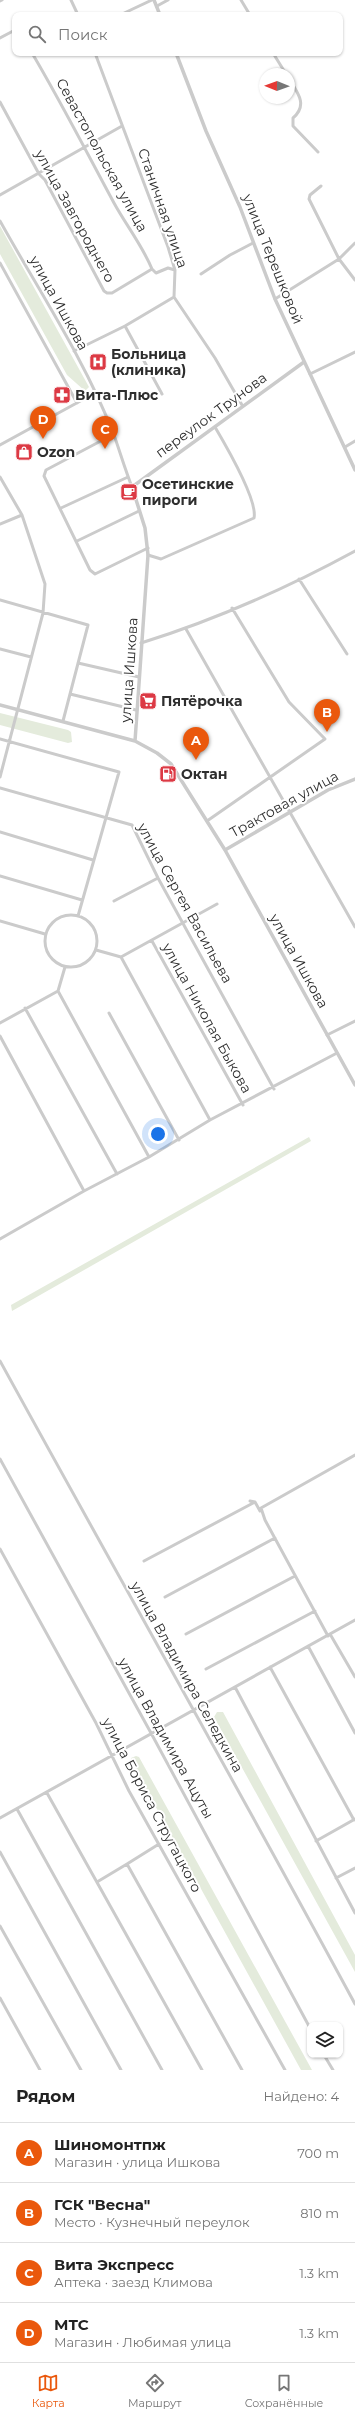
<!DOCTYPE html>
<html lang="ru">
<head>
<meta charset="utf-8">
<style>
  :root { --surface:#fff; --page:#f2f2f2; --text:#222; --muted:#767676; --line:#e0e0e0; --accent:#ea580c }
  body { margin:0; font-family:Montserrat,sans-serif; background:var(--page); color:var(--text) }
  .controls { position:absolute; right:12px; bottom:12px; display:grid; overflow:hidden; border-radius:8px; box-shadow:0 1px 3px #0004 }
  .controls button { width:36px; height:36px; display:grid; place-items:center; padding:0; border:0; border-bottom:1px solid var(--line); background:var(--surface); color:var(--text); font:20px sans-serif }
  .compass { position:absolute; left:259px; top:68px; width:36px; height:36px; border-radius:50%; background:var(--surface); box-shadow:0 1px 3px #0004; rotate:271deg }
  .you { position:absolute; left:158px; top:1134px; width:14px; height:14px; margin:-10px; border:3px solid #fff; border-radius:50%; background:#1a73e8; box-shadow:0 0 0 6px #1a73e833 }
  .badge { display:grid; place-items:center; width:26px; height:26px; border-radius:50%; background:var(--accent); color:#fff; font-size:13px; font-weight:700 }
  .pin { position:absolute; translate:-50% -33px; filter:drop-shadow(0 1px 2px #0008) }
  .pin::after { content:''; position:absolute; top:21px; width:14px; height:12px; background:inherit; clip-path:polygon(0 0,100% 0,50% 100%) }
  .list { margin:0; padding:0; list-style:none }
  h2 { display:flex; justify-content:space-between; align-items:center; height:52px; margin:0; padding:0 16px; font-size:17px }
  h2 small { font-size:13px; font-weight:400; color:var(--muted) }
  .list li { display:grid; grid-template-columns:26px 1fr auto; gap:12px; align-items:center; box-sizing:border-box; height:60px; padding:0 16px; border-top:1px solid var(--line) }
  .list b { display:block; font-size:15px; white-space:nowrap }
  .list p { margin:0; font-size:13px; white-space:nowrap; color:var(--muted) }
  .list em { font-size:13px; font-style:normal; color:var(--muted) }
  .icon { flex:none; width:22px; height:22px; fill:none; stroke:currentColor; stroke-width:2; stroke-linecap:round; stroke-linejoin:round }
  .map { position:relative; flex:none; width:355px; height:2070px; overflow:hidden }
  .search { position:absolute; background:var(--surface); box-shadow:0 1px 3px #0004; left:12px; right:12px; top:12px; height:44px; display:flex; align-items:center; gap:10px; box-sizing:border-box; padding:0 14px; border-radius:8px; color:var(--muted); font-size:15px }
  .sheet { height:292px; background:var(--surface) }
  nav { display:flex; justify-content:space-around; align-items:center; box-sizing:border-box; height:56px; border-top:1px solid var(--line); background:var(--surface); font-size:11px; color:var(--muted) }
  nav a { display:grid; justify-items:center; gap:2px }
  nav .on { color:var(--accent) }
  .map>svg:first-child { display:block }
  .green { fill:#e4ebdc }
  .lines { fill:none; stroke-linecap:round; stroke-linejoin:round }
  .minor { stroke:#cbcbcb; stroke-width:3 }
  .tertiary { stroke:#cbcbcb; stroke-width:3.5 }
  .labels { text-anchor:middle; stroke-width:4; stroke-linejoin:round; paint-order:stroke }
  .street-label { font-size:14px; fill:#2e2e2e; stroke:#fff }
  .poi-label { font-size:14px; font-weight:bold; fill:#2e2e2e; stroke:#fff; text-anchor:start }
</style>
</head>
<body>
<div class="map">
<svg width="355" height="2070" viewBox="0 0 355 2070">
  <rect width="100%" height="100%" fill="#fff"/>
  <path class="green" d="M0,226l89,161 -4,4 -18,-16 -67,-121z
    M0,713l68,17 3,2 1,10 -4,1 -68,-18z
    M309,1137l2,4 -299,170 -1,-6z
    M217,1712h6l132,243v17l-141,-255z
    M136,1756l3,1 173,313h-11l-170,-308v-4z"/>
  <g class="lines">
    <path class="minor" d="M71,0l7,15
      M241,0l9,15
      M0,1l2,-1
      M157,6l11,-6
      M120,15l32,-15
      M0,38l15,-8
      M32,53c29,49 55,100 82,150 12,22 28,42 38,66
      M95,53l73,194 7,23 -1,27 41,61 27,47
      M273,53l13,21
      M289,79c9,14 19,26 4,39v8l25,26
      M0,102l39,72 6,6 59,111 3,2h5l40,-24 4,4 12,-5 7,2
      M321,186l-11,9 -1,4 30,60 16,21
      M0,195l122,-69
      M0,221c39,70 85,139 114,214 6,17 11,34 18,52
      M0,263l77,140
      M201,274l29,-19 23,-12
      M275,299l64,-40 16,-16
      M125,326l37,68
      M74,351l51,-25 49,-29
      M310,374l45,-22
      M114,434l-68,36 -2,6 46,94 5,4 53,-26
      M0,445l95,-52
      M345,447l10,-6
      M0,477l22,38 23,69 -2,29 -43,164
      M61,508l67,-31
      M0,524l22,-9
      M77,541l62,-30
      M148,555l13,4 93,-41c4,-18 -29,-74 -39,-91
      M299,579l48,75
      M0,600l88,25 -25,96
      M186,629l169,298
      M141,643c74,-23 146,-55 214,-92
      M0,649l31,8
      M78,663l61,14
      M70,694l66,16
      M0,739l119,33 -41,144
      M0,788l132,37 26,53 116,211
      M207,821l118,-82 -36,-37 -57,-94
      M0,832l93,28
      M0,876l82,24
      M114,901l44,-23
      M45 941a26 26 0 1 1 52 0a26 26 0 1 1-52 0Z
      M0,921l45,13
      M152,941l91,164
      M96,950l25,7 96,-53
      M121,957l89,163
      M58,991l91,166
      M25,1008l92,166
      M109,1013l70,127
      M0,1023l58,-32 7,-24
      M327,1035l28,-14
      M0,1036l84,155
      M0,1239l84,-48 65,-34 61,-37 127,-67
      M0,1361c118,215 239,428 355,643
      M0,1459l151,274 159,295
      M250,1501l5,1 5,9
      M0,1549l96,174 33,68 156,279
      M144,1561l111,-59
      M165,1597l110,-59
      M186,1634l109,-58
      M330,1634l25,43
      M328,1636l-63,-116 -4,-12 94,-53
      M308,1646l47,87
      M270,1667l84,153
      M206,1669l109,-58
      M235,1687l120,226
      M47,1793l155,277
      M17,1809l145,261
      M0,1818l355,-198
      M316,1841l39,-22
      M159,1844l-32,20 115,206
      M0,1852l121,218
      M336,1878l19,-10
      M97,1882l30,-18
      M0,1926l81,144
      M0,1998l40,72
      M324,2055l9,15"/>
    <path class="tertiary" d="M154,0l6,15
      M176,53l30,78 34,76 35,92 80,171
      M0,705l135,36 22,12 14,11 54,86 130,235
      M135,741l13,-186 -3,-27 -13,-41 172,-125
      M225,850l103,-60 27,-11"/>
  </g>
  <defs>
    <symbol id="hospital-square" viewBox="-11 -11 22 22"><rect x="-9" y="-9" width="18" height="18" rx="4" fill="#dc3944" stroke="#fff"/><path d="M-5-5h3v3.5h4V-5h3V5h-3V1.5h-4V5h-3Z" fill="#fff"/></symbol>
    <symbol id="pharmacy-square" viewBox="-11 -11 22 22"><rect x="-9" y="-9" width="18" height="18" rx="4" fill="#dc3944" stroke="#fff"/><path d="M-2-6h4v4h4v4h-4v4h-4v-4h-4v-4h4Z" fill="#fff"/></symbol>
    <symbol id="shop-square" viewBox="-11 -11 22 22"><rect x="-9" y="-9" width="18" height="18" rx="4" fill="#dc3944" stroke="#fff"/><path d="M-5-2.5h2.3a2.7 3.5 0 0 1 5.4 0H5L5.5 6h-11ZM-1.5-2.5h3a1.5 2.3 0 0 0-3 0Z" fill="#fff"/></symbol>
    <symbol id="cafe-square" viewBox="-11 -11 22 22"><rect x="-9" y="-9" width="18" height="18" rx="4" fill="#dc3944" stroke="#fff"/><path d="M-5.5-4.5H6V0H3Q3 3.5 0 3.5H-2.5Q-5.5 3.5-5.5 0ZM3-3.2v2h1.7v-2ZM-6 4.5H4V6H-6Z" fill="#fff"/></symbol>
    <symbol id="supermarket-square" viewBox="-11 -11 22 22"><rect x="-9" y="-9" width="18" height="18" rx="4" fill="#dc3944" stroke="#fff"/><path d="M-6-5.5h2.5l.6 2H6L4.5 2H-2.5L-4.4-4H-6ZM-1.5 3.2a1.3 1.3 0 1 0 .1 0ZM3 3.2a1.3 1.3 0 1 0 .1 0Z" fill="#fff"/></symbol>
    <symbol id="fuel-square" viewBox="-11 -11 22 22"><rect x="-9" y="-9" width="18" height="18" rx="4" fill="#dc3944" stroke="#fff"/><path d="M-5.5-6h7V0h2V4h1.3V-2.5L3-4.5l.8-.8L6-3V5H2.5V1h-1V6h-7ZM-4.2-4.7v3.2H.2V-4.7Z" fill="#fff"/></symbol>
  </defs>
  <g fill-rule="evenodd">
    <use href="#hospital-square" x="88" y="352" width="20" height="20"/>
    <use href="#pharmacy-square" x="52" y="385" width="20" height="20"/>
    <use href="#shop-square" x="14" y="442" width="20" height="20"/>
    <use href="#cafe-square" x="119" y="482" width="20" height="20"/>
    <use href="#supermarket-square" x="138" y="691" width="20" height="20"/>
    <use href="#fuel-square" x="158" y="764" width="20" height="20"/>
  </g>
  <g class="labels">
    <g class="street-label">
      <text transform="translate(102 155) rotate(61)" y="5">Севастопольская улица</text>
      <text transform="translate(163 208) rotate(71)" y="5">Станичная улица</text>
      <text transform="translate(75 216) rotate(61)" y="5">улица Завгороднего</text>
      <text transform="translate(273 259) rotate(68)" y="5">улица Терешковой</text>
      <text transform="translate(59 303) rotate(61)" y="5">улица Ишкова</text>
      <text transform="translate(211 415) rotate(-36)" y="5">переулок Трунова</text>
      <text transform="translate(129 670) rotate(-86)" y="5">улица Ишкова</text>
      <text transform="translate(284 804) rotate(-29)" y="5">Трактовая улица</text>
      <text transform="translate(185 903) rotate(61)" y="5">улица Сергея Васильева</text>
      <text transform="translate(299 961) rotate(61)" y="5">улица Ишкова</text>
      <text transform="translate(207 1018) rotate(61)" y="5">улица Николая Быкова</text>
      <text transform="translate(187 1677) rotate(61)" y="5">улица Владимира Селедкина</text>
      <text transform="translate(166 1738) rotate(61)" y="5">улица Владимира Ацуты</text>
      <text transform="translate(152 1805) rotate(62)" y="5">улица Бориса Стругацкого</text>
    </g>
    <g class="poi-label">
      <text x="111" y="359">Больница<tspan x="111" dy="16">(клиника)</tspan></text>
      <text x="75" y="400">Вита-Плюс</text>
      <text x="37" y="457">Ozon</text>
      <text x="142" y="489">Осетинские<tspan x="142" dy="16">пироги</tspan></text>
      <text x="161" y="706">Пятёрочка</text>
      <text x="181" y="779">Октан</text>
    </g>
  </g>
</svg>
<div class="controls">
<button><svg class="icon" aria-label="layers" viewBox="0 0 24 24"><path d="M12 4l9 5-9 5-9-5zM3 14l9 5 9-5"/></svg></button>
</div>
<svg class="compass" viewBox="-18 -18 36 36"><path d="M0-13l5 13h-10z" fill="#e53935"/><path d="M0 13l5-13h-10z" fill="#767676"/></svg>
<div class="you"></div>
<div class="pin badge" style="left:196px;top:760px">A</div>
<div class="pin badge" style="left:327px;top:732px">B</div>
<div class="pin badge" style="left:105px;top:449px">C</div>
<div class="pin badge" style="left:43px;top:439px">D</div>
<div class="search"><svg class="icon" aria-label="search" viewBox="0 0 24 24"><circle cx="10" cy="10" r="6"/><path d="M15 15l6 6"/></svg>Поиск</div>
</div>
<section class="sheet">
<h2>Рядом<small>Найдено: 4</small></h2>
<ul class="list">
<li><span class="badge">A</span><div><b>Шиномонтпж</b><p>Магазин · улица Ишкова</p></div><em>700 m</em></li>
<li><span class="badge">B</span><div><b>ГСК &quot;Весна&quot;</b><p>Место · Кузнечный переулок</p></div><em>810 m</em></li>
<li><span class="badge">C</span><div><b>Вита Экспресс</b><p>Аптека · заезд Климова</p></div><em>1.3 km</em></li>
<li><span class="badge">D</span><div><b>МТС</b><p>Магазин · Любимая улица</p></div><em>1.3 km</em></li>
</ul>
</section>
<nav>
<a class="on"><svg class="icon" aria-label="map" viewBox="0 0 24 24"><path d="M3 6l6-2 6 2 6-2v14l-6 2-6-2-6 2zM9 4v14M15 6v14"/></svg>Карта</a>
<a><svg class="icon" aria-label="directions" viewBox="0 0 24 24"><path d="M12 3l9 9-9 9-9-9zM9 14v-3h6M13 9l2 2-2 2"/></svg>Маршрут</a>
<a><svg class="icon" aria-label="saved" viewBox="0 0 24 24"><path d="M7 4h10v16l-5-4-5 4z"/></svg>Сохранённые</a>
</nav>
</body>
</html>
